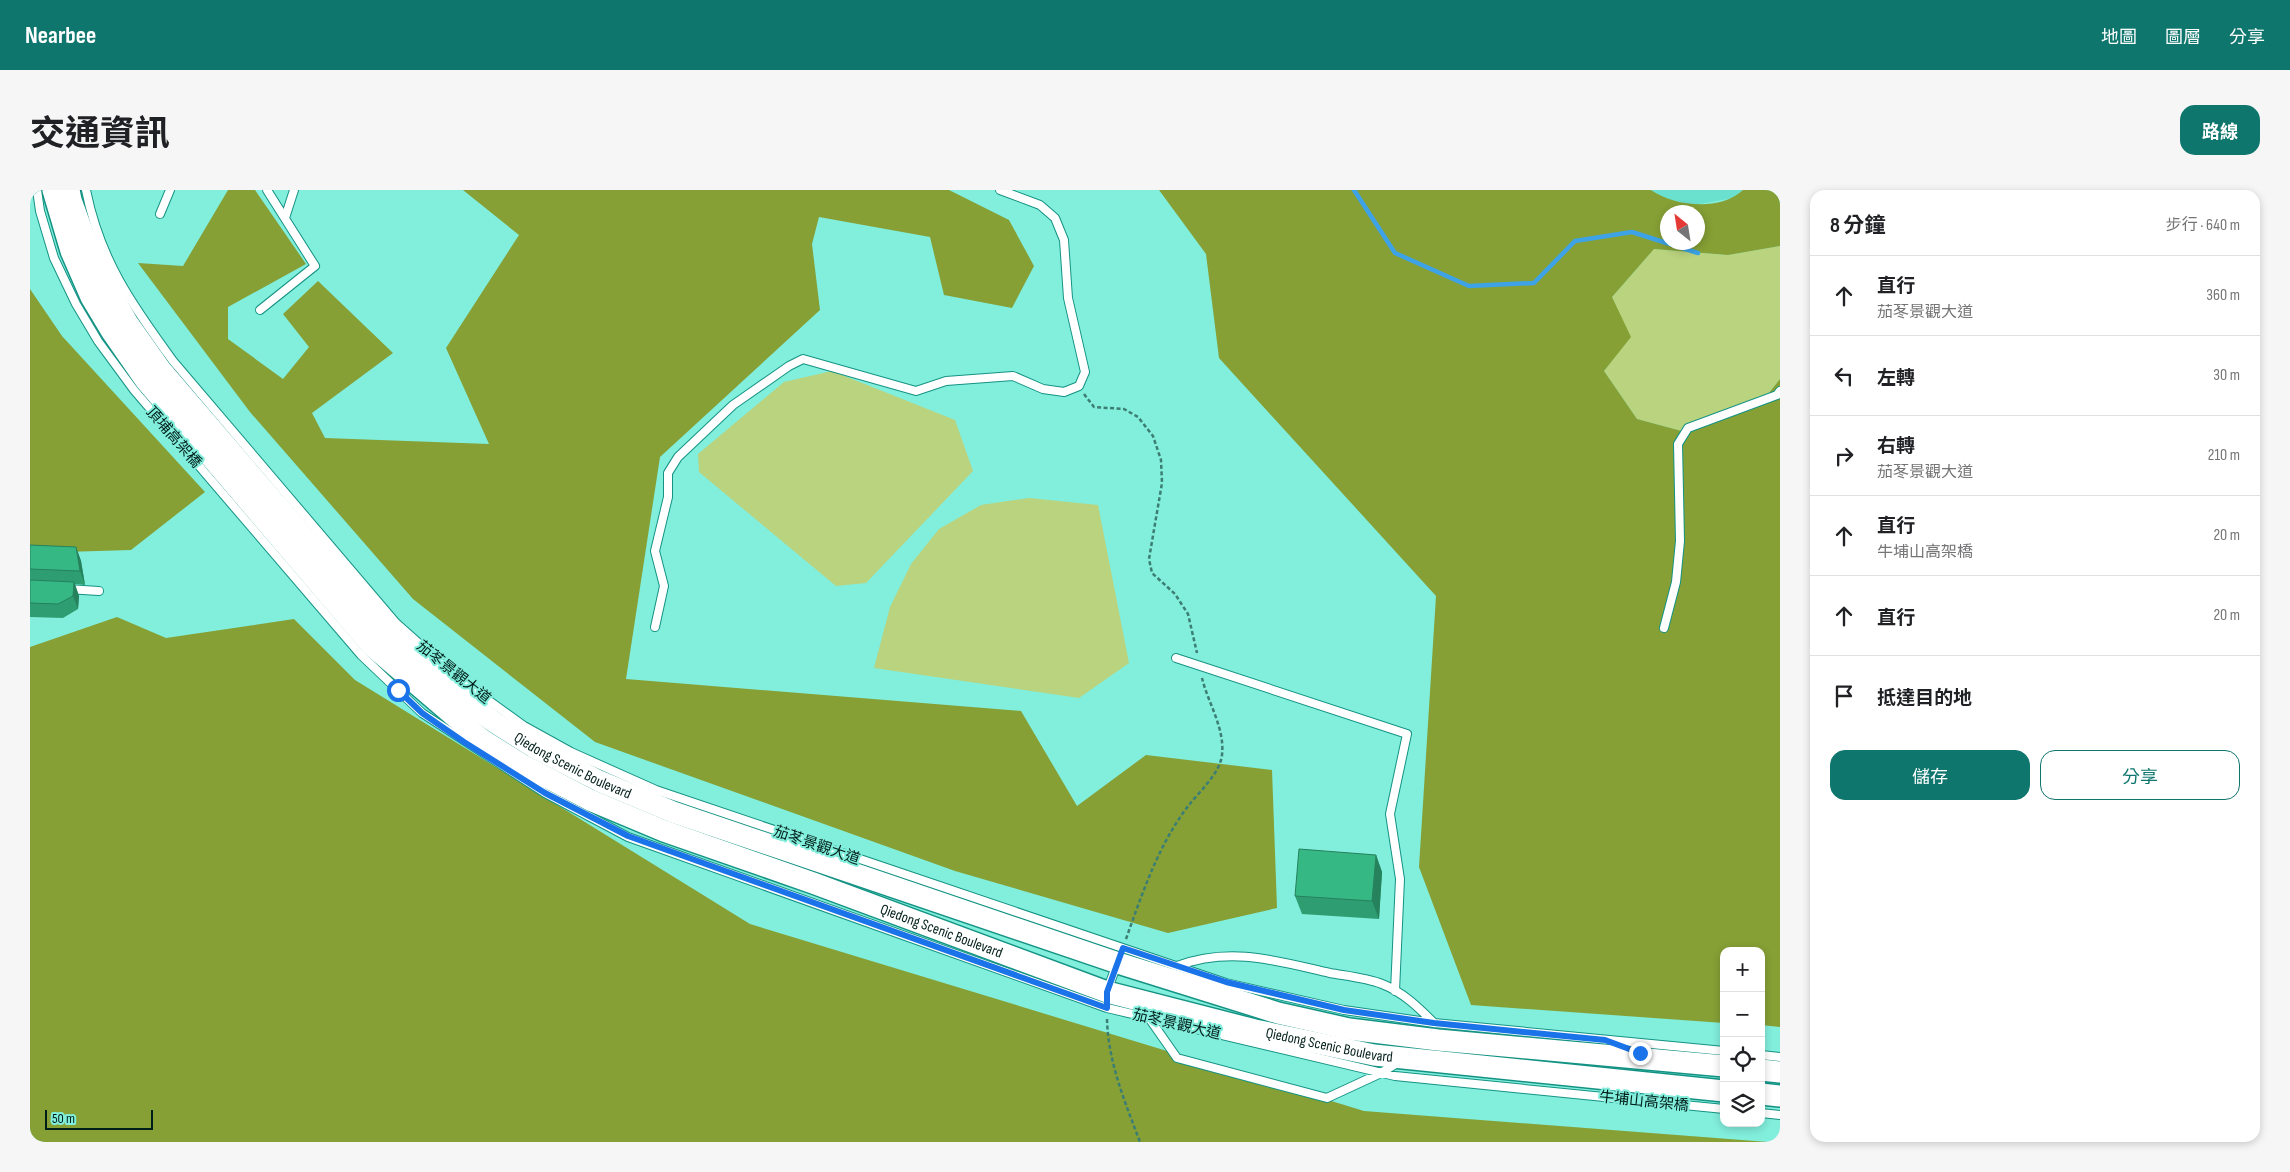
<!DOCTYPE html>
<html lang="zh-TW">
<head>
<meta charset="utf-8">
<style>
  :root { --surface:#fff; --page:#f6f6f6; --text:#202124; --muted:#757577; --line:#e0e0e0; --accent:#0f766e }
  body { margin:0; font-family:"Sofia Sans Condensed","Noto Sans TC",sans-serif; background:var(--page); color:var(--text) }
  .controls { position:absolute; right:15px; bottom:15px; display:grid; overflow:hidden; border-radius:10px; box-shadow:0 2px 8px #0003 }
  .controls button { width:45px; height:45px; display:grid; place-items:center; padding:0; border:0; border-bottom:1px solid var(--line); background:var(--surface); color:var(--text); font:25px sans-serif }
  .compass { position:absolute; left:1630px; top:15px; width:45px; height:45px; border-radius:50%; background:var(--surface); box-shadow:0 2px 8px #0003; rotate:330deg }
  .scale { position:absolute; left:15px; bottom:12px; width:108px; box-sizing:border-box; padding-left:5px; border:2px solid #001e19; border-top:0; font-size:14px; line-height:18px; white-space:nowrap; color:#001e19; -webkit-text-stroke:4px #82eedc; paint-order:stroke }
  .stop { position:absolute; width:15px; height:15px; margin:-11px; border:4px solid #1a73e8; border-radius:50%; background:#fff }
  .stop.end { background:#1a73e8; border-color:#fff; box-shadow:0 1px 5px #0008 }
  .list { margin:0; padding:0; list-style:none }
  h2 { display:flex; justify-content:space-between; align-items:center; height:65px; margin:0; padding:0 20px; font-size:21px }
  h2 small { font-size:16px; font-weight:400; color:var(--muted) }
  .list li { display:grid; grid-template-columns:32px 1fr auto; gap:15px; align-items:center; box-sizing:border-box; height:80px; padding:0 20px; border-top:1px solid var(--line) }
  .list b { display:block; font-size:19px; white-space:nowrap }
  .list p { margin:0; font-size:16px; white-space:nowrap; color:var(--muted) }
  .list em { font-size:16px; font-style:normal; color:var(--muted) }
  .actions { display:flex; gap:10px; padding:15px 20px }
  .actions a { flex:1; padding:11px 0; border:1px solid var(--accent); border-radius:15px; text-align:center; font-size:18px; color:var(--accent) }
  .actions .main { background:var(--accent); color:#fff }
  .icon { flex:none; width:28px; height:28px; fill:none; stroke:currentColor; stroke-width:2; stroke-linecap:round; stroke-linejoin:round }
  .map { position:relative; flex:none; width:1750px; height:952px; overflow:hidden; border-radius:15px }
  header { display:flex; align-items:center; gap:30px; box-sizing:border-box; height:70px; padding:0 25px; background:var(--accent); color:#fff }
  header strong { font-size:24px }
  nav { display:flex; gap:28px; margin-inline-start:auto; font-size:18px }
  .intro { display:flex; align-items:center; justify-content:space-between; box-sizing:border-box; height:120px; padding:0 30px }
  h1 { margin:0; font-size:35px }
  .button { padding:12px 22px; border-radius:15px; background:var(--accent); color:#fff; font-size:18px; font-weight:700 }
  main { display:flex; gap:30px; padding:0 30px }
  aside { flex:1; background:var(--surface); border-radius:15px; box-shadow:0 2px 8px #0003 }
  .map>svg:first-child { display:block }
  .built { fill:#6ae0ce }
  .green { fill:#bad37e }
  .forest { fill:#86a035; fill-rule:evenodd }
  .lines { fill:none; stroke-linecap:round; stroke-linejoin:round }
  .stream { stroke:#3da2e6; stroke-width:4.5 }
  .lane-casing { stroke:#149384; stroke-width:10 }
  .secondary-casing { stroke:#149384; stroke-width:24 }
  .path { stroke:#3c7e73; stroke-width:2.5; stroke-dasharray:4 2.5; stroke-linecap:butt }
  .lane { stroke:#fff; stroke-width:8 }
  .secondary { stroke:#fff; stroke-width:21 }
  .wall { fill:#2e9e72 }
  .shaded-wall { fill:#26815d }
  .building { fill:#36b885; stroke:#26815d }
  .route { stroke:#1a73e8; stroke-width:6 }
  .labels { text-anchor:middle; stroke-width:4; stroke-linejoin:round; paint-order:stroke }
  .street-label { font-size:15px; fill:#001e19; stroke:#82eedc }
</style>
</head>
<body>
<header>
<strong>Nearbee</strong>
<nav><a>地圖</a><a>圖層</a><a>分享</a></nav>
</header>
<div class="intro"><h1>交通資訊</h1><a class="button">路線</a></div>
<main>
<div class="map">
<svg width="1750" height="952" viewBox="0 0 1750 952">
  <rect width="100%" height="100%" fill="#82eedc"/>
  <path class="built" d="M1621,0h92l-10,8 -39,7 -32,-7z"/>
  <path class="green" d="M1750,56v133l-15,19 -76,35 -52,-14 -33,-48 26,-34 -18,-40 42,-48 74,6z
    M802,181l123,49 18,51 -107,112 -30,3 -137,-114 -1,-18 86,-72z
    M999,308l69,7 31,158 -50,35 -205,-30 16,-61 21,-43 28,-35 42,-24z"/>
  <path class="forest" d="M198,0h27l51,74 -78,43v32l55,40 26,-32 -26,-33 35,-33 75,72 -81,60 13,25 164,6 -43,-96 73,-113 -56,-45h486l60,30 25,46 -22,42 -68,-13 -14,-58 -111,-20 -7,27 8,66 -160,147 -34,222 395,32 56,95 69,-51 126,15 5,138 -109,25 -213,-62 -360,-129 -182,-143 -163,-187 -112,-149 45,3z
    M1129,0h492c25,17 69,21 92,0h37v56l-52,9 -74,-6 -42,48 19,40 -27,34 33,48 52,14 76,-35 15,-19v648l-19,-2v-74h-37v72l-253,-18 -52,-138 17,-271 -217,-238 -13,-104zM1638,22h30v30h-30z
    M0,99l32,47 143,156 -74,58 -101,3z
    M87,427l49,21 128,-19 61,61 395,244 614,187 404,31h-1738v-495z"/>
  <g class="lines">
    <path class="stream" d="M1324,0l41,63 74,33 65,-3 41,-42 57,-9 66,21"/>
    <defs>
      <path id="lane" d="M7,0l3,21 14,47 22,46 22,37 36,49 227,265 61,58 123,80 83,44 479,171 288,68 329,33
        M56,0c14,70 46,115 87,171l223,262 63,56 65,47 47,26 85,38 570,193 118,27 90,13 290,28
        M130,24l10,-24
        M255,28l9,-28
        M230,120l55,-44 -48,-76
        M37,399l32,2
        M625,437l9,-41 -9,-35 13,-54v-24l10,-16 55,-52 56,-39 14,-7 113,32 30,-10 67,-5 30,13 21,3 15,-6 6,-14 -17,-74 -4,-58 -9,-22 -15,-13 -40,-15
        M1634,438l12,-46 4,-41 -2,-97 10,-16 89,-33 3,-4
        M1146,468l231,76 -17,80 10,65 -5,112
        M1147,776c54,-20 100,-5 153,7 17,3 37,5 52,11 21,8 37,24 52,39
        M1077,801l10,-27
        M1119,828l28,40 150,40 54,-25 16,-10
        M1731,865l19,2
        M1731,923l19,2"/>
      <g id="secondary">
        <path id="s1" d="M23,0l18,61 20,46 21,35 34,49 225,264 110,94 40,25 69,36 74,31 149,52 294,109 148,38 119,25 350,36"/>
        <path id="s2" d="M39,0l2,10 16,44 22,46 18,32 34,48 225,262 68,60 40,30 41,26 64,33 74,31 445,151 160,50 71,16 89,11 286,26"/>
        <path d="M1731,880l19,2"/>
        <path d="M1731,904l19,2"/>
      </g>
    </defs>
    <use href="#lane" class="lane-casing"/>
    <use href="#secondary" class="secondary-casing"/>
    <path class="path" d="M1054,204l10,13 30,2 14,8 15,19 8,24 1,23 -13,76 3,14 23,21 13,20 9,39
      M1096,749c16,-45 33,-96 63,-134 11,-14 31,-32 33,-50 3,-27 -14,-52 -20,-77
      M1077,829c1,43 18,83 33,123"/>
    <use href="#lane" class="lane"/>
    <use href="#secondary" class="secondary"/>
  </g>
  <path class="wall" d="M0,355l46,2 5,14 4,24 -10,-1 4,12 -1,13 -15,9 -33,-1z
    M1346,665l6,17 -3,47 -77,-5 -7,-18z"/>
  <path class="shaded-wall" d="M46,357l5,14 4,24 -5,-14z
    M44,392l5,14 -1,13 -5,-13z
    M1346,665l6,17 -3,47 -7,-18z"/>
  <path class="building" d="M0,355l46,2 4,24 -50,-2z
    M0,390l44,2 -1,14 -15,8 -28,-1z
    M1269,659l77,6 -4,46 -77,-5z"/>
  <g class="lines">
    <path class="route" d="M368,500l24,23 42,29 81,51 83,43 479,172v-16l16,-44 103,34 118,28 90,13 171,17 35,13"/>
  </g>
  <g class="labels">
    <g class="street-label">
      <text transform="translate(144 247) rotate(49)" y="5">頂埔高架橋</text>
      <text transform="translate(424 482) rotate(39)" y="5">茄苳景觀大道</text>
      <text dy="5" stroke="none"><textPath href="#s2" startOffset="780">Qiedong Scenic Boulevard</textPath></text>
      <text transform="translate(787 655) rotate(19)" y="5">茄苳景觀大道</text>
      <text dy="5" stroke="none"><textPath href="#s1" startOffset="1206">Qiedong Scenic Boulevard</textPath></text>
      <text transform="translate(1147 834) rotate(13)" y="5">茄苳景觀大道</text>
      <text dy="5" stroke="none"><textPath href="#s1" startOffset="1611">Qiedong Scenic Boulevard</textPath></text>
      <text transform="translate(1614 911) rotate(6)" y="5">牛埔山高架橋</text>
    </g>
  </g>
</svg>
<div class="controls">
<button>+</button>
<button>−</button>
<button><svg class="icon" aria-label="locate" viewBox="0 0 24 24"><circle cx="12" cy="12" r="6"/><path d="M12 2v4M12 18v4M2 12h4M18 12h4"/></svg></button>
<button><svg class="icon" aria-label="layers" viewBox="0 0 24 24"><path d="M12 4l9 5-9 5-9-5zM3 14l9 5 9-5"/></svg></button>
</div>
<svg class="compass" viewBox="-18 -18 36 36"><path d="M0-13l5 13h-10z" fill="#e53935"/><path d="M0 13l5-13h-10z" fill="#757577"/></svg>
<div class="scale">50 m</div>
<div class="stop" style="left:368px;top:500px"></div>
<div class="stop end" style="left:1610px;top:863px"></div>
</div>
<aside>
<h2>8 分鐘<small>步行 · 640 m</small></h2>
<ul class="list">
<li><svg class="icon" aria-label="ahead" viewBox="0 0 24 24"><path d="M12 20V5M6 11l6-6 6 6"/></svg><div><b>直行</b><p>茄苳景觀大道</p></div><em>360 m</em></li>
<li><svg class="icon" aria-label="left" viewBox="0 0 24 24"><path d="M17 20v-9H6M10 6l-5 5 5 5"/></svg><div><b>左轉</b></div><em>30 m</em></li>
<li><svg class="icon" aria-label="right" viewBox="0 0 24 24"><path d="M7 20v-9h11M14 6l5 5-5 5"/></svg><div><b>右轉</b><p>茄苳景觀大道</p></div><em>210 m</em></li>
<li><svg class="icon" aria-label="ahead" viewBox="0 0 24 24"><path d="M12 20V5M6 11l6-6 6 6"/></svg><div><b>直行</b><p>牛埔山高架橋</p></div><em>20 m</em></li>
<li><svg class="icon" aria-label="ahead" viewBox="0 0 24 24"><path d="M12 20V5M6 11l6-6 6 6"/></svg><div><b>直行</b></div><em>20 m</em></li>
<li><svg class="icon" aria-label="arrive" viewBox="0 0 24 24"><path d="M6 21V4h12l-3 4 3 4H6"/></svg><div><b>抵達目的地</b></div></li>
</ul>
<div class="actions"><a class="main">儲存</a><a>分享</a></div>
</aside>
</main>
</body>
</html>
